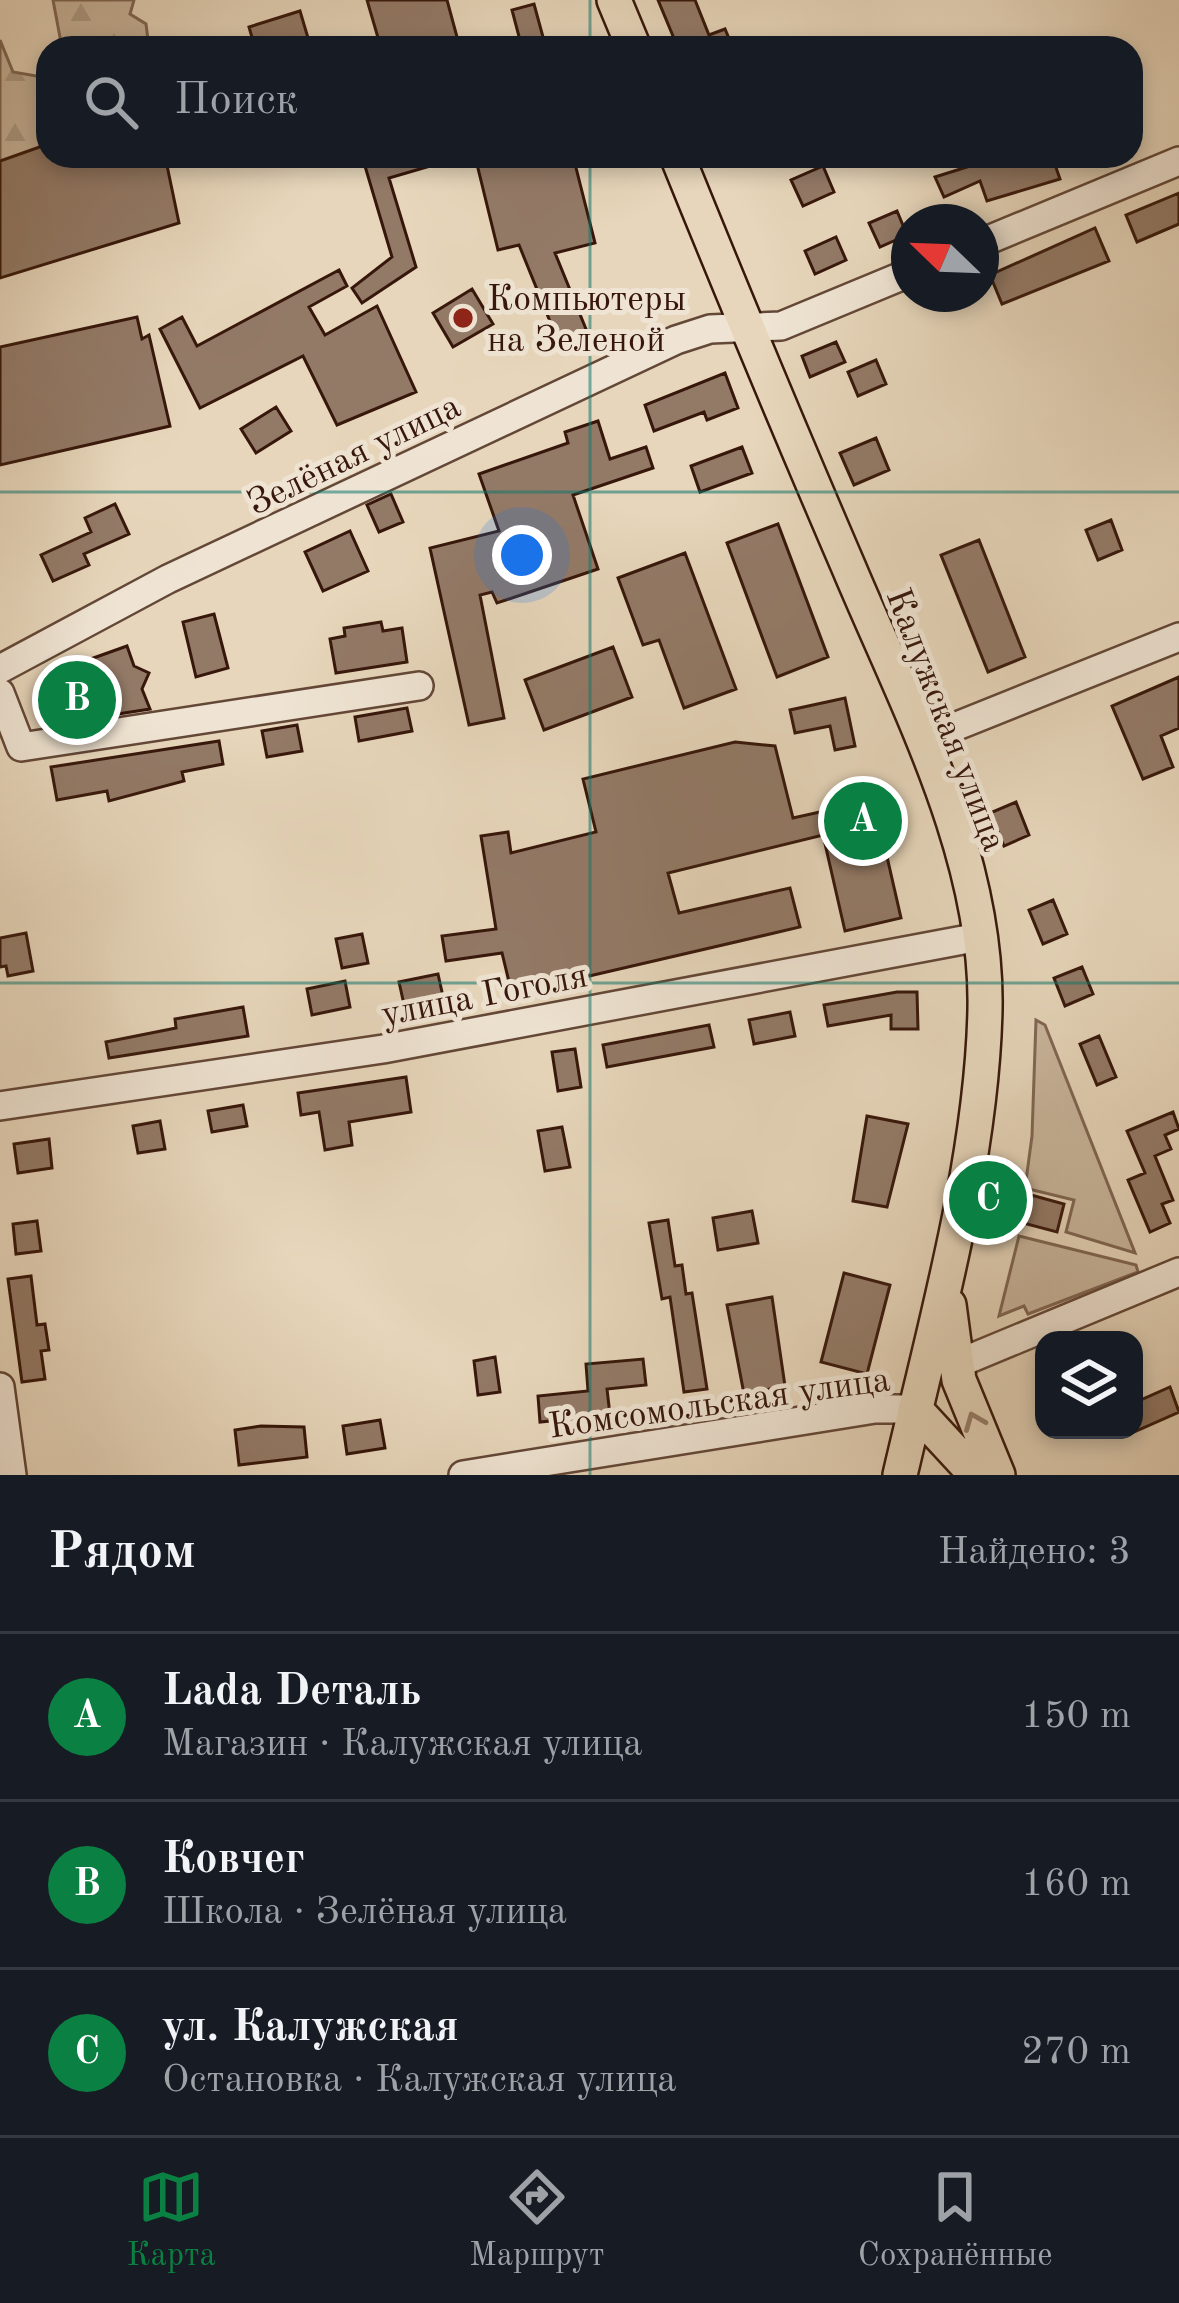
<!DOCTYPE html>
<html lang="ru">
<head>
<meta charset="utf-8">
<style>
  :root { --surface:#171b24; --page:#242831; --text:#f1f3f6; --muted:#9ea1a6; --line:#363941; --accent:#0b8043 }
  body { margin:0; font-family:"Old Standard TT",serif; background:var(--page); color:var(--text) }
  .controls { position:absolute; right:36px; bottom:36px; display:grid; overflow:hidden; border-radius:24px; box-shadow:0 6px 18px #0003 }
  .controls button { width:108px; height:108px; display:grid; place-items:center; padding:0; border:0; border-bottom:3px solid var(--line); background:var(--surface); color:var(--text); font:60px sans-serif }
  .compass { position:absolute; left:891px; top:204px; width:108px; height:108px; border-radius:50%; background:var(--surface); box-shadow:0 6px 18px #0003; rotate:293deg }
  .you { position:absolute; left:522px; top:555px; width:42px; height:42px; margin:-30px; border:9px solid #fff; border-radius:50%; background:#1a73e8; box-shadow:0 0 0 18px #1a73e833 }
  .badge { display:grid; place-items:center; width:78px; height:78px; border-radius:50%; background:var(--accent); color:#fff; font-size:39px; font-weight:700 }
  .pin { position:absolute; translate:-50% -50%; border:6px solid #fff; box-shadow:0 3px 12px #0006 }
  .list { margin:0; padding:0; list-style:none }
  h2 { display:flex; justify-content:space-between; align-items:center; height:156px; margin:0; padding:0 48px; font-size:51px }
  h2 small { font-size:39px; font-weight:400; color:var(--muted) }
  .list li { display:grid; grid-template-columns:78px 1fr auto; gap:36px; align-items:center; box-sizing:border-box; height:168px; padding:0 48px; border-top:3px solid var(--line) }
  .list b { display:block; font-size:45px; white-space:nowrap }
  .list p { margin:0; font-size:39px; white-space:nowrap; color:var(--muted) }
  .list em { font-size:39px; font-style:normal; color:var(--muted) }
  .icon { flex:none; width:66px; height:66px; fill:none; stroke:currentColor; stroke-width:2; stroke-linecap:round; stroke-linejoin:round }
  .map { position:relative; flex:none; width:1179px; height:1475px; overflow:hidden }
  .search { position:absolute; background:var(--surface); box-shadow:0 6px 18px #0003; left:36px; right:36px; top:36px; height:132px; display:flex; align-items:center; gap:30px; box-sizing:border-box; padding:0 42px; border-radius:36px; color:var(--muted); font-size:45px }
  .sheet { height:660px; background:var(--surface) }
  nav { display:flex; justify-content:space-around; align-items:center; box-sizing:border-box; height:168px; border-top:3px solid var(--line); background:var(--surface); font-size:33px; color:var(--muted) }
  nav a { display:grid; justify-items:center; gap:6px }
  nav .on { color:var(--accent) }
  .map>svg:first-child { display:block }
  .green { fill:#c9b69d; stroke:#806654; stroke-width:3 }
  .forest { fill:url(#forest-firs); stroke:#806654; stroke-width:3 }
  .building { fill:#937a67; stroke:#37170b; stroke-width:3 }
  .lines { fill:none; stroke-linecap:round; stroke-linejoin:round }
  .minor-casing { stroke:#634737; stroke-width:32 }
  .major-casing { stroke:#37170b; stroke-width:38 }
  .minor { stroke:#efe4d3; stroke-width:27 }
  .major { stroke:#e7d6bb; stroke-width:33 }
  .oneway { stroke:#98806c }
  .grid { fill:none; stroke:#0f766e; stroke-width:3; stroke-opacity:0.55 }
  .poi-dot { fill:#8f2418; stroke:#efe4d3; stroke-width:4.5 }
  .labels { text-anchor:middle; stroke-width:10; stroke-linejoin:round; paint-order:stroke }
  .poi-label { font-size:36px; fill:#37170b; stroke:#efe4d3; text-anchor:start }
  .street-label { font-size:36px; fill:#37170b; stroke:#efe4d3 }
</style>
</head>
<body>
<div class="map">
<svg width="1179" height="1475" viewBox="0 0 1179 1475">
  <defs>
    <pattern id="forest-firs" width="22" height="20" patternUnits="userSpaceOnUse" patternTransform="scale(3)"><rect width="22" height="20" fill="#c9b69d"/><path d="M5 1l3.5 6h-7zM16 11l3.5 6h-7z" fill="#ad9c86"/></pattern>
  </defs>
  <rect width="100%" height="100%" fill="#e7d6bb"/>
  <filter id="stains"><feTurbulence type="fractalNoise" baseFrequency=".00167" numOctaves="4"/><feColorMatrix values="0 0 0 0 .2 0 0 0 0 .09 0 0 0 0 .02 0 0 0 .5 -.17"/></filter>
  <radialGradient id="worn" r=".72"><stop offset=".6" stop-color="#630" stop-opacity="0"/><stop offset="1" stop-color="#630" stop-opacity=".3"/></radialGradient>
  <path class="green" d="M1036,1020l9,5 90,228 -69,-21 8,-32 -49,-12 7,-52z
    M1019,1236l117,29 2,7 -110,42 -4,-8 -25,10z"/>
  <path class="forest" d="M53,0h81l-4,14 16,10 3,24h-87z
    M0,40l13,32 35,6v66l-48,17z"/>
  <path class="building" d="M367,0h80l13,48h-79z
    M658,0h37l14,35 16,-6 8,19h-55z
    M534,4l12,44h-24l-10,-38z
    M300,11l11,37h-56l-6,-21z
    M48,144v12h117l14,67 -179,55v-117z
    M362,156h88l1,4 -62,18 27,89 -54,36 -10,-15 40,-31z
    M475,156h98l22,87 -40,10 33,81 -28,12 -41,-101 -21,5z
    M1002,156h50l8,23 -73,22 -7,-20 -36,16 -9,-20z
    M823,166l11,26 -31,14 -12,-26z
    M1179,193v31l-42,18 -11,-27z
    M897,211l10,24 -27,12 -11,-24z
    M1095,228l14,33 -107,43 -12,-29z
    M836,237l10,23 -31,14 -10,-23z
    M339,270l8,16 -38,21 16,28 52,-29 39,86 -79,33 -34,-69 -103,52 -40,-79 22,-12 15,29z
    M472,289l21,35 -40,23 -20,-34z
    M137,317l5,22 7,-4 21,91 -170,39v-118z
    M836,342l9,20 -35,15 -8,-21z
    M876,360l10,24 -28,12 -10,-24z
    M725,373l13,35 -31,12 -3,-8 -50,19 -9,-26z
    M276,407l15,24 -35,22 -15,-24z
    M598,421l12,38 36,-12 7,21 -80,27 25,74 -101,34 -5,-11 -12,3 24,123 -35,7 -39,-177 69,-17 -20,-57 89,-31 -3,-11z
    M876,438l13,32 -35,15 -14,-32z
    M742,447l10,26 -52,19 -9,-26z
    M391,494l12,28 -24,10 -12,-27z
    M115,504l14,30 -45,20 5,11 -36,16 -12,-26 50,-23 -6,-14z
    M1111,520l11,30 -24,10 -12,-30z
    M778,524l50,133 -51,20 -50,-134z
    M350,531l18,40 -45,20 -18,-39z
    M979,540l46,117 -37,15 -47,-117z
    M685,553l51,136 -52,19 -25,-68 -16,5 -25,-67z
    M214,614l14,54 -32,9 -13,-55z
    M381,622l2,9 19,-3 5,34 -71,11 -6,-34 15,-3 -1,-8z
    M127,646l7,20 15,7 -7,16 8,20 -45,7 -2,-7 -31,11 -12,-33 30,-11 -5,-15z
    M613,647l19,50 -88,33 -19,-50z
    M1179,677v51l-18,8 12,31 -30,12 -31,-73z
    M845,698l10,48 -20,4 -5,-24 -35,7 -5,-23z
    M407,708l5,23 -53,10 -4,-24z
    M297,725l5,26 -35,6 -5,-26z
    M219,741l4,23 -41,8 2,9 -75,20 -2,-10 -50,9 -6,-33z
    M735,742l40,4 18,72 81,-18 27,118 -56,13 -22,-96 -155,38 11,40 111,-25 10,39 -288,67 -10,-41 -56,8 -4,-25 54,-7 -15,-93 27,-4 3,21 85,-21 -13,-53z
    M1016,802l13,33 -25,11 -14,-33z
    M1053,900l14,34 -24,10 -14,-34z
    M26,933l7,38 -25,5 -2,-10 -6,1v-29z
    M362,934l6,29 -26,5 -6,-29z
    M1082,967l11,27 -28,12 -11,-28z
    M438,974l6,27 -39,8 -6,-27z
    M345,981l5,26 -38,8 -5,-26z
    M897,992h20l1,37h-27v-14l-63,11 -4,-21z
    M243,1007l5,29 -139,22 -3,-16 70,-14 -1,-9z
    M790,1012l5,24 -41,8 -5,-24z
    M709,1025l5,22 -107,20 -4,-22z
    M1099,1036l17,41 -19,8 -17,-41z
    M575,1049l6,38 -23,4 -6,-39z
    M406,1077l5,35 -62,10 3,23 -27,5 -6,-38 -18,3 -3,-22z
    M243,1105l4,21 -35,6 -4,-21z
    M1173,1112l6,17 -14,6 6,14 -16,7 18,44 -11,4 8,19 -20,9 -22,-52 17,-7 -18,-42z
    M867,1116l41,8 -21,83 -34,-6z
    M160,1121l5,28 -27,4 -5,-27z
    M562,1127l8,40 -25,4 -7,-40z
    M49,1139l3,29 -34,5 -4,-29z
    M1031,1195l33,9 -7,28 -34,-9z
    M752,1211l6,32 -40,7 -5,-32z
    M668,1220l7,46 7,-1 4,29 6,-1 15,96 -23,3 -14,-95 -8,2 -13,-76z
    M37,1221l4,30 -25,3 -3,-30z
    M844,1273l46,12 -23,89 -46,-12z
    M31,1276l6,49 8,-1 4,26 -8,1 4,28 -23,3 -14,-103z
    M772,1297l13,89 -41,8 -17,-89z
    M495,1357l5,35 -22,3 -4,-34z
    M643,1359l3,26 -39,4 3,26 -70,7 -2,-26 50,-5 -2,-27z
    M1170,1387l9,25 -45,20v-29z
    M380,1420l5,28 -38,6 -4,-28z
    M261,1426l43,1 3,30 -68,8 -4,-35z"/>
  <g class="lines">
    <defs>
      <path id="minor" d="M981,243l198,-82
        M0,669l168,-90 508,-239 34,-11 71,-3 128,-53
        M0,693l21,54 398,-61
        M922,740l257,-103
        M0,1106l383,-57 596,-112
        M957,1364l222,-92
        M0,1387l12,88
        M463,1475l412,-66h40"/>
      <path id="major" d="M614,0l20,48
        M677,156c56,138 113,275 172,412 58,138 139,288 136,441 -3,151 -51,319 -85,466
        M949,1305l10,75 39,95
        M915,1409l61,66"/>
    </defs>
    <use href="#minor" class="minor-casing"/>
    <use href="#major" class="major-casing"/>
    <use href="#minor" class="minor"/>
    <use href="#major" class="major"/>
  </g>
  <defs><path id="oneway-chevron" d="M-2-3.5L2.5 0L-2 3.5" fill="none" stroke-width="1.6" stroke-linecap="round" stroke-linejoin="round" transform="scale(3)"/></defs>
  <use class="oneway" href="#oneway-chevron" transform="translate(974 1421) rotate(-112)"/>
  <path class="grid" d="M590,0v48M590,156v1319M0,492h1179M0,983h1179"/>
  <circle class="poi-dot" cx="463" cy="318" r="12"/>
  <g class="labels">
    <g class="poi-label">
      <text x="487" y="310">Компьютеры<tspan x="487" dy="41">на Зеленой</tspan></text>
    </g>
    <g class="street-label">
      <text transform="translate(353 453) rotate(-26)" y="13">Зелёная улица</text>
      <text transform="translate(948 719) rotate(69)" y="13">Калужская улица</text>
      <text transform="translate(484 993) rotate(-11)" y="13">улица Гоголя</text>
      <text transform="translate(719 1401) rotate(-8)" y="13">Комсомольская улица</text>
    </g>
  </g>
  <rect width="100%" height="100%" filter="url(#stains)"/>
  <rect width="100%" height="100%" fill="url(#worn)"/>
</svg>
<div class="controls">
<button><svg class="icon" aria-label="layers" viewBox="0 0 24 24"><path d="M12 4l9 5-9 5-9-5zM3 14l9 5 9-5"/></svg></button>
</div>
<svg class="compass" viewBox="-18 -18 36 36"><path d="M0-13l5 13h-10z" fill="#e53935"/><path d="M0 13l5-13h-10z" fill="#9ea1a6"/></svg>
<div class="you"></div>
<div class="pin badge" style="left:863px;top:821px">A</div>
<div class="pin badge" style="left:77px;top:700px">B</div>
<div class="pin badge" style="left:988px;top:1200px">C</div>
<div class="search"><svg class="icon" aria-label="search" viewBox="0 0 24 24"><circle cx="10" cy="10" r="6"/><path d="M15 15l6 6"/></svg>Поиск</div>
</div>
<section class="sheet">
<h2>Рядом<small>Найдено: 3</small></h2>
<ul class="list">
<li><span class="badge">A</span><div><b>Lada Dеталь</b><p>Магазин · Калужская улица</p></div><em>150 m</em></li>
<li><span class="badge">B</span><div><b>Ковчег</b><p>Школа · Зелёная улица</p></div><em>160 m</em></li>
<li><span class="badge">C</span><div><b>ул. Калужская</b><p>Остановка · Калужская улица</p></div><em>270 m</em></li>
</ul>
</section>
<nav>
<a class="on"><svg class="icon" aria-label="map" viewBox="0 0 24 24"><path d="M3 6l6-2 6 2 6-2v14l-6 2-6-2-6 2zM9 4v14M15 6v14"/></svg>Карта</a>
<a><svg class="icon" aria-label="directions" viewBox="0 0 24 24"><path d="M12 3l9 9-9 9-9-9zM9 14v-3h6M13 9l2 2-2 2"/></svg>Маршрут</a>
<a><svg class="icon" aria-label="saved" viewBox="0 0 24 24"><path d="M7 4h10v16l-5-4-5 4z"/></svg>Сохранённые</a>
</nav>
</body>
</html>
